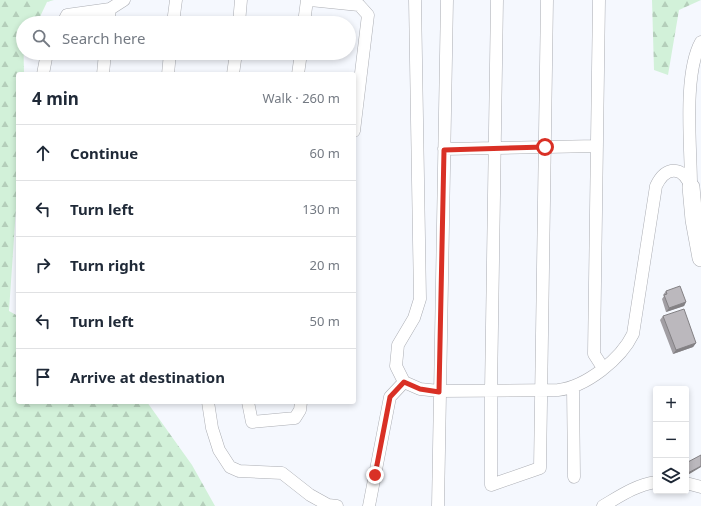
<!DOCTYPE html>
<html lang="en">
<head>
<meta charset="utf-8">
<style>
  :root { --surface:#fff; --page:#f6f6f7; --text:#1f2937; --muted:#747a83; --line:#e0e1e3 }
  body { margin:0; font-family:"Noto Sans",sans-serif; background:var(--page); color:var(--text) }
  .controls { position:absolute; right:12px; bottom:12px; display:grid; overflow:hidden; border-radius:4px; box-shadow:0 2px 6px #0003 }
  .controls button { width:36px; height:36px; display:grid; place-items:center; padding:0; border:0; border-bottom:1px solid var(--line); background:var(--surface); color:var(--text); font:20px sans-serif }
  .stop { position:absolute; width:12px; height:12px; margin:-9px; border:3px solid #d93025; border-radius:50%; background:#fff }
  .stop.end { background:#d93025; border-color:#fff; box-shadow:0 1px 4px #0008 }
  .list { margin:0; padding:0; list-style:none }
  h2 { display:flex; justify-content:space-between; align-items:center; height:52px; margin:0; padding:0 16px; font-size:17px }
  h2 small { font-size:13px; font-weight:400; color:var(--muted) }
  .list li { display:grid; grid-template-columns:26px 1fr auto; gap:12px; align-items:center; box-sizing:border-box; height:56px; padding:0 16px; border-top:1px solid var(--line) }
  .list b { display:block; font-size:15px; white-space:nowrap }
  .list em { font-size:13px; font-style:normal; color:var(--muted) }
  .icon { flex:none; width:22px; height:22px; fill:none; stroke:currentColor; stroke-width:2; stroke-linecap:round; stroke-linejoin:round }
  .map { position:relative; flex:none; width:701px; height:506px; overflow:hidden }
  .search { position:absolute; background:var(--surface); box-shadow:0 2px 6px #0003; left:16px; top:16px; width:340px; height:44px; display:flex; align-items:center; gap:10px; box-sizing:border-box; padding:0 14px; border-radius:22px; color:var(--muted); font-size:15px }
  .panel { position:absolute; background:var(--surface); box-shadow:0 2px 6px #0003; left:16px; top:72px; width:340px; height:332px; border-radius:4px }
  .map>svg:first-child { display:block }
  .forest { fill:url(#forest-firs) }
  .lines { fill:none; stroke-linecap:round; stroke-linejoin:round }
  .street-casing { stroke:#abadb3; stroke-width:13 }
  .secondary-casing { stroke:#abadb3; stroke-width:18 }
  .street { stroke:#fff; stroke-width:12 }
  .secondary { stroke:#fff; stroke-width:17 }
  .wall { fill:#a19ea3 }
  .shaded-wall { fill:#838184 }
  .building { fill:#bbb8bd; stroke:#838184 }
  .route { stroke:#d93025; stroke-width:5 }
</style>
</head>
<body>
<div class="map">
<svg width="701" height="506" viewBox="0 0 701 506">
  <defs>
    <pattern id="forest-firs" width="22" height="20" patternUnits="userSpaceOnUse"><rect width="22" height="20" fill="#d2f1d9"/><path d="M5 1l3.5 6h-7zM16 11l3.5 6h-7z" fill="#b4ceba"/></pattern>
  </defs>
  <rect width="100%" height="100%" fill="#f5f8fe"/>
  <path class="forest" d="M0,0h54l-7,2 -10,21h-14l1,51h-6v105l-9,132 9,5v86h129l45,63 23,41h-215z
    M652,0h49l-22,10 -11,65 -14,-5z"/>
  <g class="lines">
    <defs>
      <path id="street" d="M310,0l49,5 9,10 -14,116
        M415,0l5,299 -6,19 -16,27 -2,21 8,16 16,7 19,2 119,-1c28,-3 63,-31 75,-56l23,-148c10,-21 27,-20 35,1
        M497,0l-6,391v94l49,-17 7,-468
        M599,0l-5,354 9,14
        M63,23l4,-8 43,-6 14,-9
        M108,23l2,-14
        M173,23l3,-23
        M239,23l2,-23
        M304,23l3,-23
        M43,74l4,-21
        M103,74l2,-21
        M168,74l2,-21
        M233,74l3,-21
        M298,74l3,-21
        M444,149l153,-3
        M691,185c0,-38 -8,-111 10,-143
        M573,387l1,90
        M208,402l4,26 7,22 11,17 9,4 43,2 28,22 18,10 9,1
        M248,402l4,20 43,-4 5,-8 1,-8
        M686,483l15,4
        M369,506l21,-109 14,-15
        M438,506l9,-506
        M603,506c17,-10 33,-21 53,-24"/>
      <path id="secondary" d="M691,187l3,33 7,38"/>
    </defs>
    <use href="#street" class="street-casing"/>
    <use href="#secondary" class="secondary-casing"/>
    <use href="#street" class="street"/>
    <use href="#secondary" class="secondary"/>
  </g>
  <path class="wall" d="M666,291l20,11 -2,4 -18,6 -4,-13 2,-3 -1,-1z
    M663,316l33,27 -3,4 -20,7 -13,-34z"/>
  <path class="shaded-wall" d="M686,302l-2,4 -18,6 3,-4z
    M696,343l-3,4 -20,7 3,-4z
    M701,466v1l-15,9v-2z"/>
  <path class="building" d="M680,286l6,16 -17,6 -5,-13 3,-1 -1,-3z
    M684,309l12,34 -20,7 -13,-34z
    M701,455v11l-15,8v-11z"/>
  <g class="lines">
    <path class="route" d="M375,475l15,-78 14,-15 16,7 19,3 5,-242 101,-3"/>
  </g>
</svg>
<div class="controls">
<button>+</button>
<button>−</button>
<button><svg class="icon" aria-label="layers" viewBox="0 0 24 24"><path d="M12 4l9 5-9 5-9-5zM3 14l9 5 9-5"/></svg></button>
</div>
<div class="stop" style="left:545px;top:147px"></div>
<div class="stop end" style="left:375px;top:475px"></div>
<div class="search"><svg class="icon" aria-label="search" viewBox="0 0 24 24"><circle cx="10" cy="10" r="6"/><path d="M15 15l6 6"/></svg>Search here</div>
<section class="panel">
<h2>4 min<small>Walk · 260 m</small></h2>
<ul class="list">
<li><svg class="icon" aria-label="ahead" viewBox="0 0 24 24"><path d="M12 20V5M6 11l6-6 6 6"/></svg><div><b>Continue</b></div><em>60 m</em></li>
<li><svg class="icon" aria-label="left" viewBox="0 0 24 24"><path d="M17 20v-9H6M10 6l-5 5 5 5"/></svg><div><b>Turn left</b></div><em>130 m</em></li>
<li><svg class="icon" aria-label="right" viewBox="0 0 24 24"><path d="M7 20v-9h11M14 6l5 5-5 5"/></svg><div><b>Turn right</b></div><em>20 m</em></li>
<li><svg class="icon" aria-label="left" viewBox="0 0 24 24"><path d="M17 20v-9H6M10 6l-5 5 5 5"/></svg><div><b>Turn left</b></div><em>50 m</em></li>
<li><svg class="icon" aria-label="arrive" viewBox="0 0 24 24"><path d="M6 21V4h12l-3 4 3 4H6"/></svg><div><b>Arrive at destination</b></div></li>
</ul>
</section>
</div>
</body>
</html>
